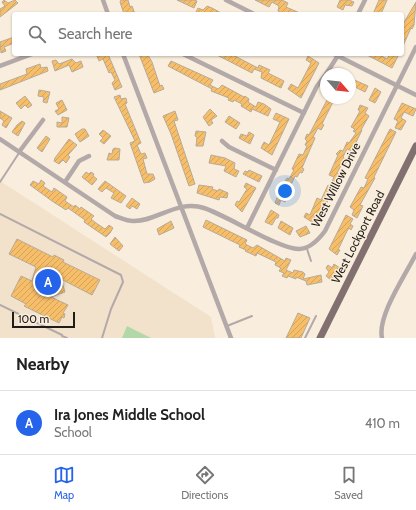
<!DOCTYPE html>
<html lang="en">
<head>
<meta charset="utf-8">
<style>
  :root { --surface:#fff; --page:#f6f6f6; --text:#222; --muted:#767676; --line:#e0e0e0; --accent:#2563eb }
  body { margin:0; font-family:Cabin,sans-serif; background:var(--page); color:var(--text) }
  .compass { position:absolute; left:320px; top:68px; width:36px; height:36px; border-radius:50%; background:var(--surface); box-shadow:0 1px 3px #0004; rotate:118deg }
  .scale { position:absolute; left:12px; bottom:10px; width:63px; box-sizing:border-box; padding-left:4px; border:2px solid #201c16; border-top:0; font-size:11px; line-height:14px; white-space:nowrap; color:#201c16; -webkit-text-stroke:3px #f9eddd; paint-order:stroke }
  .you { position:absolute; left:285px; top:191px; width:14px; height:14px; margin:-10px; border:3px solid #fff; border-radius:50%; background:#1a73e8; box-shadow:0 0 0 6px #1a73e833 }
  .badge { display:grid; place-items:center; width:26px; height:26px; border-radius:50%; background:var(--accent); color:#fff; font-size:13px; font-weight:700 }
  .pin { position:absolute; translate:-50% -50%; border:2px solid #fff; box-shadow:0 1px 4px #0006 }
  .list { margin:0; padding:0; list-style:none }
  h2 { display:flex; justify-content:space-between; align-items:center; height:52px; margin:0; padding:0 16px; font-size:17px }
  h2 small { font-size:13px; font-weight:400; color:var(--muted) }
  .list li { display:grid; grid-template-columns:26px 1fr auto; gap:12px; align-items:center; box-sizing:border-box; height:64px; padding:0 16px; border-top:1px solid var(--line) }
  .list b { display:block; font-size:15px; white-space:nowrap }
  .list p { margin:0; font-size:13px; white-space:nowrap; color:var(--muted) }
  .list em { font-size:13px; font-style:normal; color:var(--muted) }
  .icon { flex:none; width:22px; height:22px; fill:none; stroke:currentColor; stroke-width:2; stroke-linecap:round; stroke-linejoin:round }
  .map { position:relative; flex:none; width:416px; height:338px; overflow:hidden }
  .search { position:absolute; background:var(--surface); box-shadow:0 1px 3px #0004; left:12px; right:12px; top:12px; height:44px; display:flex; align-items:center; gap:10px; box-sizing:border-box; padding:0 14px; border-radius:4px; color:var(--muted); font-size:15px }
  .sheet { height:116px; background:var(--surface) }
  nav { display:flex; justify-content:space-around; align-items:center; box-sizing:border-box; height:56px; border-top:1px solid var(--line); background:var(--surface); font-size:11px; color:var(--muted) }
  nav a { display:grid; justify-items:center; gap:2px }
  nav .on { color:var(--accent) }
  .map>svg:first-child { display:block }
  .built { fill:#f2e2cb }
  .garden { fill:#b2d7a9 }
  .building { fill:url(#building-hatch); stroke:#b6ab9c }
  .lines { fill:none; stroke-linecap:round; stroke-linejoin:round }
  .lane { stroke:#b3a9a9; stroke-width:2 }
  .street { stroke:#b3a9a9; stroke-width:4.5 }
  .primary { stroke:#81706f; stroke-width:7 }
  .labels { text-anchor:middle; stroke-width:3; stroke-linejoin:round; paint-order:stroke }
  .street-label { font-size:12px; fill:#201c16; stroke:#f9eddd }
</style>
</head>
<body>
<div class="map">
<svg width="416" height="338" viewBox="0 0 416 338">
  <defs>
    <pattern id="building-hatch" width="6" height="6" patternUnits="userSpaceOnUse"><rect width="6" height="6" fill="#f6be69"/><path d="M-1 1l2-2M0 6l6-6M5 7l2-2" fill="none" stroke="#d3a35a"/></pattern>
  </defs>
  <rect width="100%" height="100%" fill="#f9eddd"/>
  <path class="built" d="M0,181l211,136 4,21h-215z"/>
  <path class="garden" d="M127,326l24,12h-29z"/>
  <path class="building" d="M4,0l4,3 7,-3 3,3 -18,14v-8l5,-3 -3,-4z
    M121,0h7l2,7 2,-1 3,8h-11l-4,-12z
    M177,0h17l3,1 -3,7z
    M255,0h27l6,3 -2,4 16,7h-19l-5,-3 1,-5 -7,-4 -3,5z
    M340,0h9l5,2 -2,4 -7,-1 -2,5 -6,-3z
    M379,0h8l-6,14h-8z
    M416,2l-2,23 -2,4 -1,-1 -9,20 1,-24z
    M207,6l5,2 11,6h-28l3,-6 5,2z
    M14,37v6l-10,4 2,4 -5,2 -1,-11z
    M96,54h12l14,33 -7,3 -3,-7 3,-3 -4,-8 -2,1 -6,-14 -4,2z
    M139,54l9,1 4,7 8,24 2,-1 2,4 -10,4z
    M215,54h16l27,14 1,-3 11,5 -2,3 16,8 -3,7 -20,-10 1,-6 -8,-3 -2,4z
    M365,54h13l9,5 3,-5 8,2 -6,12z
    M308,56l11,7 -18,35 -13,-9 3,-5 7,4 13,-25 -5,-3z
    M72,59l4,4 5,-2 2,6 -11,5 -3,-7 -14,6 -3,-10 4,-1 3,4z
    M171,61l42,19 -3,5 8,4 4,-4 22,12 1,-1 4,3 -1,3 8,5 2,-5 6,2 7,5 -3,7 -16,-7 -1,3 -10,-6 1,-2 -8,-4 -1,2 -5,-2 1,-2 -18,-7 1,-2 -44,-23z
    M40,64l1,4 6,-1 1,4 -48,19v-6l27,-10 -1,-5z
    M350,78l18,8 -3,6 -12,-6v-1l-3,-2z
    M375,88l6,4 -6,11 -6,-3z
    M39,90l11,2 -3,11 -4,-1 1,-5 -6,-1z
    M120,95l1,4 5,-1 1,5 -2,1 16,39 -4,2 4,9 4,-1 2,5 -4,1 4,15h6l2,5 -5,3 -6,1 -14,-40 5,-2 -21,-44z
    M25,96l7,9 -4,3 -3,-3 -4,4 -5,-6z
    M328,98h7l-13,26 2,1 -3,5 -3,-2 -5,9 2,1 -13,30 2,1 -2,4 -2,-1 -3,5 -2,-1 -5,11 -2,-1 -4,9 4,2 -3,5 -4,-2 -2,5 -4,-2 2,-5 8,-17 2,-3 2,1 5,-9 -2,-1 7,-15 4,1 4,-9 -2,-1 2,-4 -2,-2 2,-5 2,1z
    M62,100l5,10 -9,5 -3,-4 4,-2 -3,-6z
    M402,103l14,6 -3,7 -9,-4 -3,6 5,3 -5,9 -6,-2 3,-7 -4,-2z
    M360,105l8,3 -3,5 4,3 -8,14h1l-10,21 -5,-2 -4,8 4,4 -3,5 -2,-2 -5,9 3,1 -16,35 -6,9 -3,-2 -3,6 -8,-5 2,-4 4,2 7,-17 4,2 7,-15 2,1 4,-9 -5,-2 9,-20 -2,-1 4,-4 3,1 4,-9 2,1 7,-10 -3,-2 2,-2 -4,-2 9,-16 -2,-1z
    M210,109l7,7 -6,4 2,3 -4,3 -6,-9z
    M0,111l12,7 -6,10 -4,-3 2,-4 -4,-3z
    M175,111l3,9 -4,1 21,63 -6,2 -18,-52 -8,-18z
    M276,113l13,6 -17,36 -11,-7 3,-6 5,3 11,-23 -7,-3z
    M229,116l11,7 -4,6 -11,-7z
    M62,117l7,1 -2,9h-10v-5l5,1z
    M22,121l3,2 -7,13 -6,-4 5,-7z
    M82,129h3l4,7 -9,6 -5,-8z
    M390,129l6,3 -22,45 1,1 -15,27 3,1 -6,12 -5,-3 2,-5 -4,-3 11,-20 3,1 4,-9 -3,-1z
    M103,130l8,6 -7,8 -4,-3 3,-3 -4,-4z
    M196,131l10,1 -3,14h-7l1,-9 -2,-1z
    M249,132l5,3 -4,9 -11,-6 2,-4 6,2z
    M46,136l4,3 -8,13 -5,-4z
    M69,139l8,6 -9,10 2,2 -4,6 -3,-3 -4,4 -5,-3 1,-3z
    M115,148l5,1 -1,11h-12l2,-7 3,1 1,-5z
    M211,155l14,3 10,5 -1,6 5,2 -3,6 -12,-6 2,-5 -17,-3z
    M249,170l13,6 -3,6 -16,-8 2,-3 3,1z
    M86,172l3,2 2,-2 3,2 -1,2 4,3 -5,6 -10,-8z
    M41,180l4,3 -2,3 9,6 2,-4 13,9 -2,4 9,6 1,-2 5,4 1,-2 13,9 -3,3 5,4 9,6 4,-4 4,3 -3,5 -4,4 -22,-15 1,-2 -17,-12 -2,2 -14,-9 -22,-16 3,-4 6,3z
    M105,181l21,15 -5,7 -10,-5 3,-5 -8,-5 -4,4 -4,-3z
    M246,183l10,5 -14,24 -7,-7 2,-4 2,1 8,-13 -3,-2z
    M199,185l14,2 -1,2 6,2 1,-2 9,4 -1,5 -7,-1 -1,3 -22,-7z
    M132,198l8,6 -3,5 -5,-3 -2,3 -4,-3z
    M271,210l8,5 -1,3h-2l-4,7 -7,-3z
    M346,215l7,4 -3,5 3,2 -2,4 -2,-2 -2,3 -9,19h2l-3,5 -8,-6z
    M206,220l41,20 -2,4 8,4 4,-3 28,16 1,-3 5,2 -5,10 7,3 1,-3 9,2 2,2 -2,5 18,-4 1,7 -15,3 -1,-4 -10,-4v2l-8,-3 -1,2 -5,-2 2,-3 -5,-2 2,-3 -6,-3 1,-3 -19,-9 -1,3 -11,-5 1,-1 -7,-3 1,-2 -37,-18z
    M171,221l3,7 -15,7 -2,-6z
    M281,221l12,7 -3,7 -12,-7z
    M306,226l4,7 -10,4 -4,-6z
    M115,237l8,9 -4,5 -9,-7z
    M17,239l36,18 1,-2 10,5 -1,2 37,18 -8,15 -31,-16 4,13 -14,5 17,8 -5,8 2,1 -1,4 -2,-1 -3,6 -35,-17 2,-2 -15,-8 10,-20 11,5 4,-14 -27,-13z
    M334,264l6,4 -9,12 -5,-4 3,-4 -3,-4 2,-3 4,3z
    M298,313l12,5 -9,20h-15z"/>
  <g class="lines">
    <path class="lane" d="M0,182l19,-29
      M0,214l121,61 2,7 -12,27 -9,29
      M307,249l4,12
      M0,305l62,30
      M227,326l25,-10
      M62,336l5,2
      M305,338l11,-22"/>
    <path class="street" d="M103,0l5,14
      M226,0l28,14
      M358,14l7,-14
      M123,54l108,284
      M183,54l121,59
      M334,54l82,41
      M0,66l32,-12
      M326,74l13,-20
      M0,139l115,77c6,2 12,5 18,5 23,1 45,-22 71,-13 22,7 77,42 95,41 11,0 20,-10 26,-18l91,-184
      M222,141l7,6 47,23
      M19,152l24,-32
      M65,182l14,-21 10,-5
      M247,228l70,-142 9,-12
      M382,338c-5,-22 24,-64 34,-84"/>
    <path class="primary" d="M320,338l96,-192"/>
  </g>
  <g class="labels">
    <g class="street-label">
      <text transform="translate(336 185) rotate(-63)" y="4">West Willow Drive</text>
      <text transform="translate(358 237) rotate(-63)" y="4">West Lockport Road</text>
    </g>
  </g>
</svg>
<svg class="compass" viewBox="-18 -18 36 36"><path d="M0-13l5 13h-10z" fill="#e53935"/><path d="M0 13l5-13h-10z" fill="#767676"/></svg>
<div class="scale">100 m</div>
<div class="you"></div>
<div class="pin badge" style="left:48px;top:282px">A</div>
<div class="search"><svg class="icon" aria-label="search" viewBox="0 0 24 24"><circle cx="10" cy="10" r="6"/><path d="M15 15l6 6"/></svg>Search here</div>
</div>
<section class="sheet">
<h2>Nearby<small></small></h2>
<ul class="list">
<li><span class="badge">A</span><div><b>Ira Jones Middle School</b><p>School</p></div><em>410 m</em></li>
</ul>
</section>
<nav>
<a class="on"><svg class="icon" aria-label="map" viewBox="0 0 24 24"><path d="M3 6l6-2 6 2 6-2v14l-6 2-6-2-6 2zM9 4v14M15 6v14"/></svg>Map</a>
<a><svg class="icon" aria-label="directions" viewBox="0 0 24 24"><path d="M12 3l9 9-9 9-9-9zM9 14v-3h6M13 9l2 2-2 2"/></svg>Directions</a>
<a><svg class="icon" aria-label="saved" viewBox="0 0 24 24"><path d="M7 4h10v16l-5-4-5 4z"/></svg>Saved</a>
</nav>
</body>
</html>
